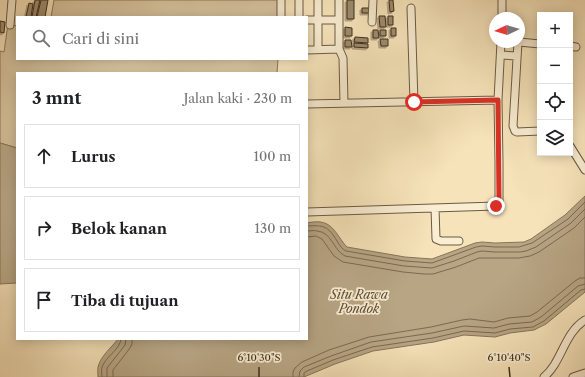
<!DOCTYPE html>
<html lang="id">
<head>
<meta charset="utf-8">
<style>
  :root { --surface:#fff; --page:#f6f6f6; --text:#202124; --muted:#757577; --line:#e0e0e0 }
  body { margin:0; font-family:"Libre Caslon Text",serif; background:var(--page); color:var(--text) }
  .controls { position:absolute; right:12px; top:12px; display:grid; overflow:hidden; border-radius:0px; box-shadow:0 2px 10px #0003 }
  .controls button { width:36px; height:36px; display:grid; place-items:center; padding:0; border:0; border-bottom:1px solid var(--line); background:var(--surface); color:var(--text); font:20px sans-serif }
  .compass { position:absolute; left:489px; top:12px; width:36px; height:36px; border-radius:50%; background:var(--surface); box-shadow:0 2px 10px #0003; rotate:266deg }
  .stop { position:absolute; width:12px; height:12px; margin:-9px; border:3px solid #d93025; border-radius:50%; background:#fff }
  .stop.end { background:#d93025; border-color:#fff; box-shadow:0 1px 4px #0008 }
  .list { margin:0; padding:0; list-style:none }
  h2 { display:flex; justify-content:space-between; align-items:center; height:52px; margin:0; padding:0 16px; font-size:17px }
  h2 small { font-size:13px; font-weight:400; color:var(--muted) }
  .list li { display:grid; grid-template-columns:26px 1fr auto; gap:12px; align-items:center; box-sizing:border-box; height:64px; margin:0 8px 8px; padding:0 8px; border:1px solid var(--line); border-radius:0px }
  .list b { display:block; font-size:15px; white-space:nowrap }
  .list em { font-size:13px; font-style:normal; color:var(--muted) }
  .icon { flex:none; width:22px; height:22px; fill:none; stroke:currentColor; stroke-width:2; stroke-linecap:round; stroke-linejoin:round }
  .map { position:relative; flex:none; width:585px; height:377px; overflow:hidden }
  .search { position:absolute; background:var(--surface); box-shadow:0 2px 10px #0003; left:16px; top:16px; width:292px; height:44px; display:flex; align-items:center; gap:10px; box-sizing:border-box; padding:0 14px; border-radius:0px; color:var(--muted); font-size:15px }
  .panel { position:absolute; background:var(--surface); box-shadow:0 2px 10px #0003; left:16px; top:72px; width:292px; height:268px; border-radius:0px }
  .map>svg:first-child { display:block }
  .green { fill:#d7c49f; stroke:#8a795e }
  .water { fill:#b7a584; stroke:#86755a }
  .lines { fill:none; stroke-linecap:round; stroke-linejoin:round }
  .shore { stroke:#7a6a50; stroke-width:1 }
  .building { fill:#9d8c6e; stroke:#3d2e1c; filter:url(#shadow) }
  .minor-casing { stroke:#6b5b44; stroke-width:9 }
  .minor { stroke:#f9edd2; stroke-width:7 }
  .route { stroke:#d93025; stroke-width:5 }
  .ticks { fill:none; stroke:#3d2e1c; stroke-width:1.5 }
  .labels { text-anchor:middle; stroke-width:3.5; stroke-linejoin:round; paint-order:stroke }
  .water-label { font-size:12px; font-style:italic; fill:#5c4c36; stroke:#f9edd2 }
  .ticks-label { font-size:10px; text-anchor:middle; fill:#3d2e1c; stroke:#f9edd2; stroke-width:3.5; stroke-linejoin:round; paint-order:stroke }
</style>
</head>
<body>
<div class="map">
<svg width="585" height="377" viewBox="0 0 585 377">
  <defs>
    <filter id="shadow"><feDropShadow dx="-2" dy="2" stdDeviation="0" flood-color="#0004"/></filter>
  </defs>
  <rect width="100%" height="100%" fill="#f6e3ba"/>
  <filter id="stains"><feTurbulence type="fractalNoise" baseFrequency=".005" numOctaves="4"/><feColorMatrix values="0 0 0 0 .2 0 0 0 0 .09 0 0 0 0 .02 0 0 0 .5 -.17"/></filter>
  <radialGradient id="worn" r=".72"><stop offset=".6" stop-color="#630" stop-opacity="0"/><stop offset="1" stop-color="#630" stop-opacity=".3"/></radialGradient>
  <path class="green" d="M54,0h225l-1,17h-227z
    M8,24l9,2v33h261l-1,14h-260v75l-17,-5v-92l4,1z"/>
  <path class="water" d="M0,143l17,5v135l-17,1z
    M585,196v96l-39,32 -12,6 -24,3 -15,4 -31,-2 -30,7 -61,9 -38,13 -31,13h-206c0,-4 -1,-9 1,-13 3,-9 13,-17 19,-25h189v-116c23,-5 26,6 38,22l2,2 58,10 27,2 43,-16 7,-1 13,1 29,-1 7,-3 34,-24z"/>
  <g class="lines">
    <path class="shore" d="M307,226c17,-1 21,0 30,15 3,5 5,8 9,10l59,10 27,2 44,-16 6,-1 13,1h24l13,-4 36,-24 17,-17
      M307,231c3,0 7,-1 10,0 15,1 16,19 28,25l59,10 28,2 22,-7 23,-9 5,-1 13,1h25l6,-1 10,-4 35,-24 14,-14
      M307,237l9,-1 6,3 12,17 9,6 60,10 21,2h9l23,-7 23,-9h40l11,-2 9,-4 35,-24 11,-11
      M102,377c0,-3 -1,-7 0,-10 4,-11 18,-17 19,-28
      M107,377v-9l18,-23 1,-6
      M113,377v-7l17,-22 2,-4v-5
      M293,377v-5l2,-4 7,-6 27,-12 40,-13 62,-10 31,-7 8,-1 24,3 14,-4 22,-2 7,-4 38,-31 5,-3h5
      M299,377l1,-6 4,-4 27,-11 40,-14 61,-9 32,-7 30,2 15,-4 23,-2 9,-5 37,-31 7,-2
      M304,377v-4l3,-2 26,-11 39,-13 61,-9 31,-7 31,2 15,-4 23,-2 11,-6 37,-31 4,-1"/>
  </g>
  <path class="building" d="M35,0h5l-4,17h-4z
    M41,0h7l-3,17h-8z
    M347,0h7v19h-7z
    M389,0h4l1,11 -4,1z
    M29,3l4,1 -2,13h-5z
    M362,8h8v5h-8z
    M379,16h6l1,11h-6z
    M388,16h5v9h-5z
    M0,21l5,1 -1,11 -4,-1z
    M345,27l7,1v8h-7z
    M391,28h5v8h-5z
    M373,30h5l1,8h-6z
    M380,30h6v6h-6z
    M355,37l13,1v5l-14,-1z
    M380,39h8v7h-7z
    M345,40h6l1,7h-7z
    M354,43l14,1v4l-14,-1z"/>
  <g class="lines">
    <defs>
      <path id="minor" d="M299,0v17
        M339,0v49l4,9 1,45
        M411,8l3,94
        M281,17v-17
        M502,18v-18
        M307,20h32
        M372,22l1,-22
        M10,25l2,-25
        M518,42l-5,84 2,5 2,1 23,-1
        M519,42l21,2
        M570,46l6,1
        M318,49v-49
        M307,50l32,-1
        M501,55l16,1
        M307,104l191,-4
        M570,146l15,24
        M435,208l1,31 5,2h18
        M307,212l189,-6 3,-2v-41l-1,-63 3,-58
        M544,377c18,-15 20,-44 41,-57
        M573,377l12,-4"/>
    </defs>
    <use href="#minor" class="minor-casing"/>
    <use href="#minor" class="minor"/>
  </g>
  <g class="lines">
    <path class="route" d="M414,102l84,-2 1,100v4l-3,2"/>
  </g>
  <path class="ticks" d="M259,367v10M509,367l1,10"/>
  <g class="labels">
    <g class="water-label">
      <text x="359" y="299">Situ Rawa<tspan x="359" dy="14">Pondok</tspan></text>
    </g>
  </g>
  <g class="ticks-label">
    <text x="259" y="361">6°10'30"S</text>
    <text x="509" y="361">6°10'40"S</text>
  </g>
  <rect width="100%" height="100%" filter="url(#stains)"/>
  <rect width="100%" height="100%" fill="url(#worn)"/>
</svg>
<div class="controls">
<button>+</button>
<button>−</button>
<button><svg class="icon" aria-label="locate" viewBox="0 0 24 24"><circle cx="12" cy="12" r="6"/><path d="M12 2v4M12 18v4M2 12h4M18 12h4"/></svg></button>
<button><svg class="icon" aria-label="layers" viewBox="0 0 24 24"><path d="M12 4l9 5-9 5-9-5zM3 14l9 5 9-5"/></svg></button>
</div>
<svg class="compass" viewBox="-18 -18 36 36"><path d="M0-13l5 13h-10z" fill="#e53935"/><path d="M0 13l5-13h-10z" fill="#757577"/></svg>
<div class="stop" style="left:414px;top:102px"></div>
<div class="stop end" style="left:496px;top:206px"></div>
<div class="search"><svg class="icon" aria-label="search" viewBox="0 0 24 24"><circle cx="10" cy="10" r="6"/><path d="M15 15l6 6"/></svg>Cari di sini</div>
<section class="panel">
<h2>3 mnt<small>Jalan kaki · 230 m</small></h2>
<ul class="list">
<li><svg class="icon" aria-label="ahead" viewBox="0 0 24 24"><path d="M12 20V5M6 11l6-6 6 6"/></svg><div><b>Lurus</b></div><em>100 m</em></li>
<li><svg class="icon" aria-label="right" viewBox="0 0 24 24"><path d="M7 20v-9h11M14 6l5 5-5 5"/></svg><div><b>Belok kanan</b></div><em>130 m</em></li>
<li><svg class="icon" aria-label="arrive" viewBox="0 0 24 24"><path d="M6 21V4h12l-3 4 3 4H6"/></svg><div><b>Tiba di tujuan</b></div></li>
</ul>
</section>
</div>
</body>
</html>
